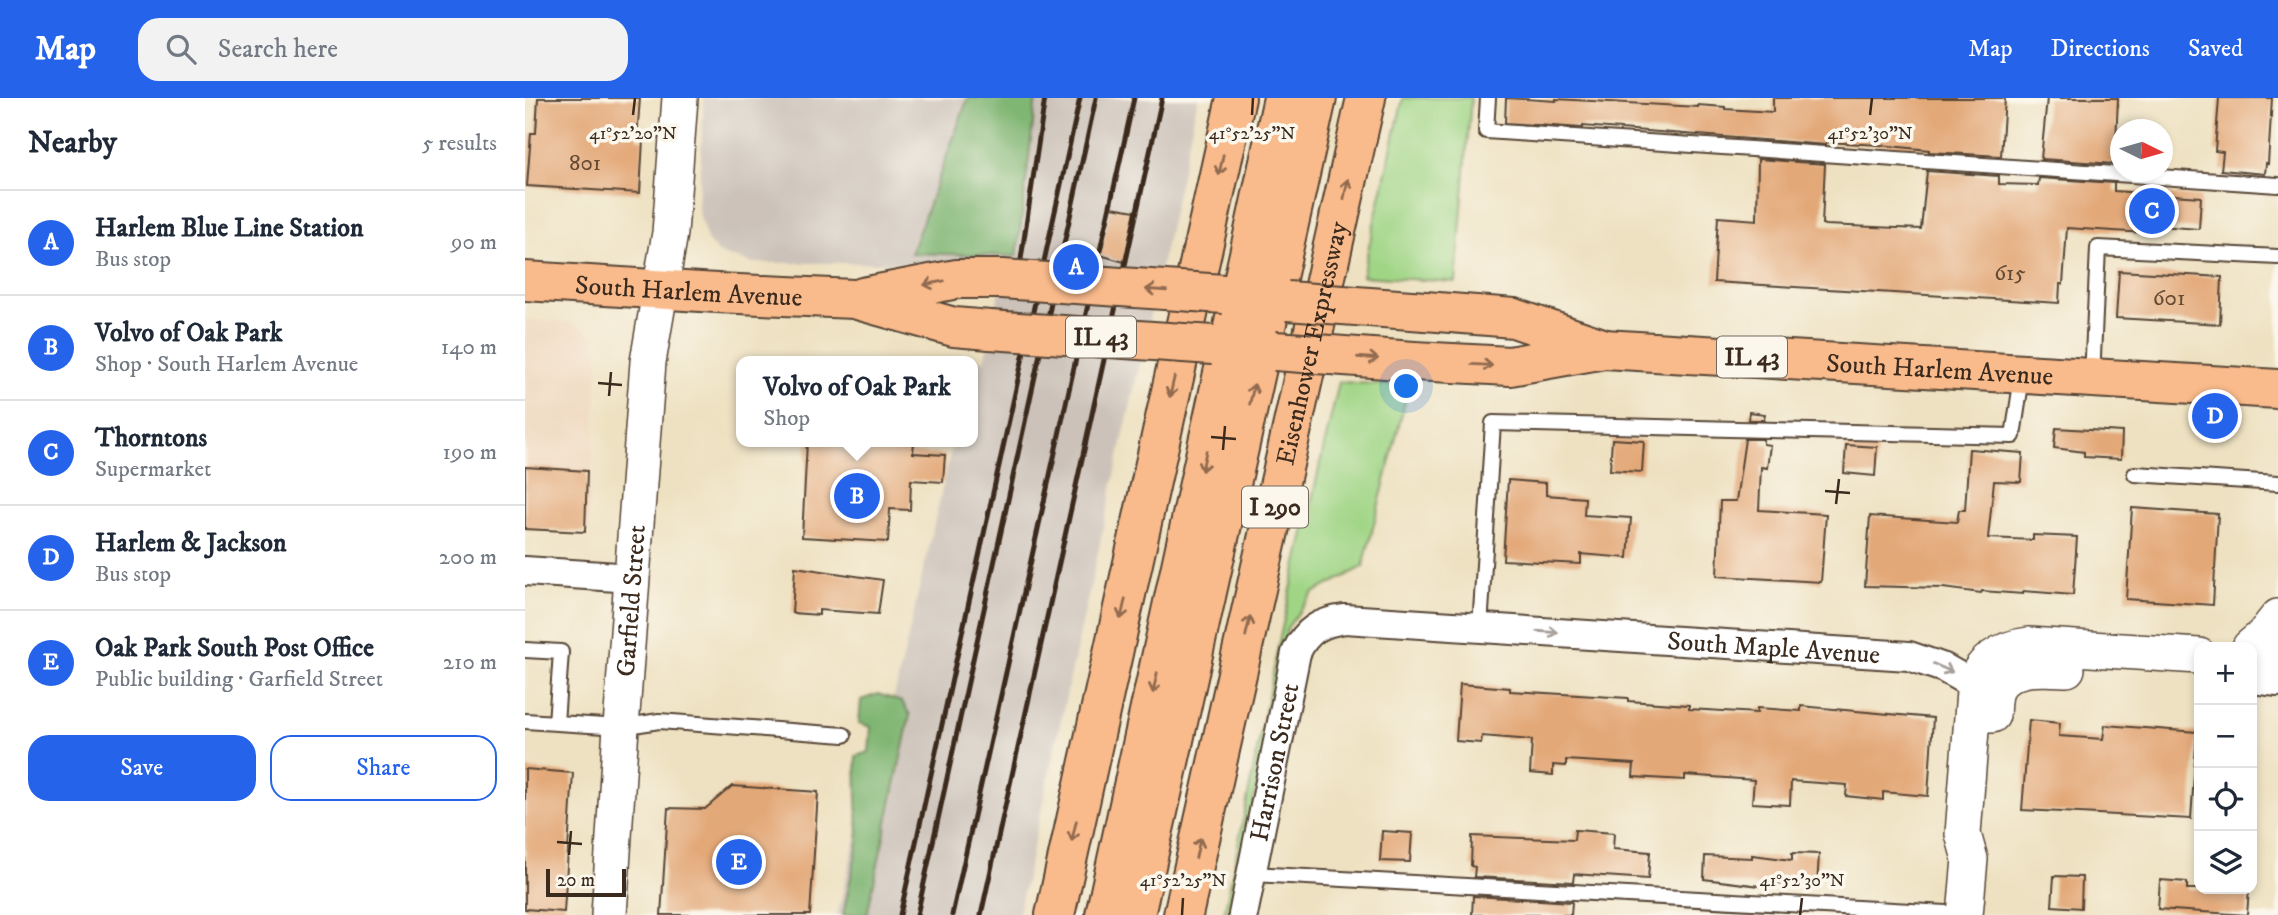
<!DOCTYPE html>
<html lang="en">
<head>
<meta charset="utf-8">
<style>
  :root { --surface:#fff; --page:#f2f2f3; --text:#1f2937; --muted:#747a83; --line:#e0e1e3; --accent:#2563eb }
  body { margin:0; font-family:"IM FELL DW Pica",serif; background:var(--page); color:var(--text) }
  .controls { position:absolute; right:21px; bottom:21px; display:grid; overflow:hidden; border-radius:14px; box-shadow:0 4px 10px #0003 }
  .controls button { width:63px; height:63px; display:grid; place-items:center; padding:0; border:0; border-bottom:2px solid var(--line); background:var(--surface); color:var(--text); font:35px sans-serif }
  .compass { position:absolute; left:1585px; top:21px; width:63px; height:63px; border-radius:50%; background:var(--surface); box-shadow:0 4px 10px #0003; rotate:95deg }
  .scale { position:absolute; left:21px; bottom:18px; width:80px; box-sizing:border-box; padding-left:7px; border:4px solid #3b2a1e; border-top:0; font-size:19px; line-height:24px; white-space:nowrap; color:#3b2a1e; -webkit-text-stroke:5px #fbf7ec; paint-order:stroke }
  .you { position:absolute; left:882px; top:289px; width:24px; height:24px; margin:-18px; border:5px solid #fff; border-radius:50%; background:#1a73e8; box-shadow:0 0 0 10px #1a73e833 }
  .badge { display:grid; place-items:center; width:46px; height:46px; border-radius:50%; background:var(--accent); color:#fff; font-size:23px; font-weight:700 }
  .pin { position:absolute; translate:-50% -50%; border:4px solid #fff; box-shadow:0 2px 7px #0006 }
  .popup { position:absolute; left:211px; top:258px; width:242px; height:91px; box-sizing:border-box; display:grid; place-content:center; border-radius:14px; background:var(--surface); filter:drop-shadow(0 2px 5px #0005); font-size:23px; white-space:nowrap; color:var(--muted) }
  .popup b { font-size:26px; color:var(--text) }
  .popup::after { content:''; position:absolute; left:50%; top:100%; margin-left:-14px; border:14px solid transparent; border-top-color:var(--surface) }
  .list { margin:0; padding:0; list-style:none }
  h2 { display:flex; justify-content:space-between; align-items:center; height:91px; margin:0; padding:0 28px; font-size:30px }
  h2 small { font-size:23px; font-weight:400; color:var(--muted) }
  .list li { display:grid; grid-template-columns:46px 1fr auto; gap:21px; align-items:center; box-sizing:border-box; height:105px; padding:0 28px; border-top:2px solid var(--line) }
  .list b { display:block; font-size:26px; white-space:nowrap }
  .list p { margin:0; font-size:23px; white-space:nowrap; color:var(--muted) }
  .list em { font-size:23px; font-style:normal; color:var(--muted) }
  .actions { display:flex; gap:14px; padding:21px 28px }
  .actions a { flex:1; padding:16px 0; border:2px solid var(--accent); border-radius:21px; text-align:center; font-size:24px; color:var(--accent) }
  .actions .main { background:var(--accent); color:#fff }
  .icon { flex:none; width:38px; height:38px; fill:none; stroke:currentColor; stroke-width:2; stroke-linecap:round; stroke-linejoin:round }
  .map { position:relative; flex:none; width:1753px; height:817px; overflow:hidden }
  header { display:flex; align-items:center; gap:42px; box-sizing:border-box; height:98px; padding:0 35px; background:var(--accent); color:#fff }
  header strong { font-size:33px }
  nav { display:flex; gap:38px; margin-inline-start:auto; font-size:24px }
  .search { width:490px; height:63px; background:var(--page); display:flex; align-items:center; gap:18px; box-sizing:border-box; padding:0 24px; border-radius:21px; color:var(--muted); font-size:26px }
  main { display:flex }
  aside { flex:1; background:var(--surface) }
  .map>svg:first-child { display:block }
  .built { fill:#eed6bb }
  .industrial { fill:#ccc2b9 }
  .green { fill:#a0d586; stroke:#6e8052; stroke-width:2 }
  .forest { fill:#80b673; stroke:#5e7048; stroke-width:2 }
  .building { fill:#e3a878 }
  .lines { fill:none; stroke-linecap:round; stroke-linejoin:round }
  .service-casing { stroke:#564536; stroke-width:18 }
  .minor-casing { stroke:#564536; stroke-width:32 }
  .tertiary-casing { stroke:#564536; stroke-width:38 }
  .primary-casing { stroke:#564536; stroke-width:42 }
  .motorway-casing { stroke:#564536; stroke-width:42 }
  .service { stroke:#fff; stroke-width:14 }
  .minor { stroke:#fff; stroke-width:28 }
  .tertiary { stroke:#fff; stroke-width:35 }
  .primary { stroke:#fabb8c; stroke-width:38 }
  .motorway { stroke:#fabb8c; stroke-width:38 }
  .rail { stroke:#3b2a1e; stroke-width:5 }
  .primary-bridge-casing { stroke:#564536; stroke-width:42; stroke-linecap:butt }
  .primary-bridge { stroke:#fabb8c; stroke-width:38 }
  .oneway { stroke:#916b50 }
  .oneway2 { stroke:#a79f9a }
  .ticks { fill:none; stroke:#3b2a1e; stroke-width:2.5 }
  .labels { text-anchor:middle; stroke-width:7; stroke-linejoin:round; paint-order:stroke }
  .number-label { font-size:23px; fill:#654a34 }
  .shield { fill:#fbf7ec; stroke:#75685c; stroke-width:2 }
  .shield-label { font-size:24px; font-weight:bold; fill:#3b2a1e }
  .street-label { font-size:26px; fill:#3b2a1e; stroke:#fbf7ec }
  .ticks-label { font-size:18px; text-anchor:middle; fill:#3b2a1e; stroke:#fbf7ec; stroke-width:7; stroke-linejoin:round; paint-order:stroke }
</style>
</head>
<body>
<header>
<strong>Map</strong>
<div class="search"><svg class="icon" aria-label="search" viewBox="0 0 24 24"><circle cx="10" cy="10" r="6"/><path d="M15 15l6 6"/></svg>Search here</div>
<nav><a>Map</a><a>Directions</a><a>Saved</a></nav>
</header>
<main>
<aside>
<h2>Nearby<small>5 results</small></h2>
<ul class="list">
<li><span class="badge">A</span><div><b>Harlem Blue Line Station</b><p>Bus stop</p></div><em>90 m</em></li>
<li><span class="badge">B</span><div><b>Volvo of Oak Park</b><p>Shop · South Harlem Avenue</p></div><em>140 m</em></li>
<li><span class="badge">C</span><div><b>Thorntons</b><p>Supermarket</p></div><em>190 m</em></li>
<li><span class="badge">D</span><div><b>Harlem &amp; Jackson</b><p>Bus stop</p></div><em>200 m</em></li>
<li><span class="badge">E</span><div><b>Oak Park South Post Office</b><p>Public building · Garfield Street</p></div><em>210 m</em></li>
</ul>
<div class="actions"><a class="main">Save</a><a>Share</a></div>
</aside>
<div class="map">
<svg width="1753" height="817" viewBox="0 0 1753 817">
  <rect width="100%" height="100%" fill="#fbf7ec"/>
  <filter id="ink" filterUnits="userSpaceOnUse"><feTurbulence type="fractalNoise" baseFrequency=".0143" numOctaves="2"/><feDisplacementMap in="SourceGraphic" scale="14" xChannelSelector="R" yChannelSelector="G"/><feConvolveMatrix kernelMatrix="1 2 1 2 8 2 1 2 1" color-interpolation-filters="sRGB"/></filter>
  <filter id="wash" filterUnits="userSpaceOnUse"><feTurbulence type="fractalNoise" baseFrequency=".00686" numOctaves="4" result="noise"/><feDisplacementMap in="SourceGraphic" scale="28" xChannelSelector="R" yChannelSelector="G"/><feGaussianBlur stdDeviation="1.57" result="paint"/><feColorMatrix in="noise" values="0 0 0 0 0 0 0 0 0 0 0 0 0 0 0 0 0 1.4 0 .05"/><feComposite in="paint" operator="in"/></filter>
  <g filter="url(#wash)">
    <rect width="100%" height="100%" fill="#eee1c1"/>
    <path class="built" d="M0,221l48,3 22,16 4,19 -11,173 -63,-3z"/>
    <path class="industrial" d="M179,0h494l-180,817h-181l15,-62 44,-164 57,-247h20v-81h-12l-1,-3 24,2 21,-94 -30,-3h-224l-33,-10 -11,-13 -9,-31z"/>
    <path class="green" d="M878,0h68l-15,184 -94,-6z
      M814,284l70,4 -46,181 -50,26 -26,35 -56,287h-7l56,-278z"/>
    <path class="forest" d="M443,0h68l-19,158 -106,-3z
      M353,596l24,8 8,13 -43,200h-24l15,-72 -2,-87 13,-4 2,-25 -12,-4 2,-23z"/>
    <g id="blocks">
      <path class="building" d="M13,0h102l-3,40 6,1 -3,54 -113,-7 4,-53h5z
        M981,0l50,3v-2l142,8v-2l27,2v2l48,3v-14h232l-4,58 -72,-4v-2l-49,-5 -54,-3v3l-243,-19v2l-78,-5z
        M1522,0h71l-3,66 -74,-5z
        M1694,0h53l-4,66 -2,-1 -1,11 -44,-4 2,-18 -8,-1z
        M1233,61l67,5 -3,60 3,1 96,4 6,-58 72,5v8l39,1 1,-7 75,5v8l87,6 -2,32 -54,-4v8l-78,-5 -4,56h-3l-1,19 -345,-21 4,-65 39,3z
        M587,109l23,4 -11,51 -24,-7z
        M1594,173l103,6 -2,47 -104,-6z
        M1224,314l16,2 -1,6h-16z
        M1531,330l66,4 -1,27 -37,-2v-5l-30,-4z
        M1087,341l32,2 -2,31 -32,-2z
        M1220,341h18v5l7,1 -3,23 -6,-1 -2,43 67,4 -5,68 -104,-6 3,-75h16z
        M282,344h107l-1,11 32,2 -2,27 -32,-2 -1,30 -20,-1 -2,33 -86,-5z
        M1321,347l31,2 -2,29 -31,-3z
        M1444,351l54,4 -2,29 -27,-1 -6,57 45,2v-5l44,2 -4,58 -50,-4v3l-41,-3 -1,2 -38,-5 -78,-2 5,-70 87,6 2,-12h6z
        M0,369l62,4 -2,61 -60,-3z
        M983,382l38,3v12l39,3 -1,17 47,3 -3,40 -47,-4v10l-78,-4z
        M1607,410l86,6 -5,91 -87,-6z
        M270,469l88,13 -5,34 -59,-4v5l-27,-2z
        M935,586l50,4v3l118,7v3l61,4v4l68,4v-5l44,3v-5l132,12 -5,78 -45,-4v8l-37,-4 1,-11 -56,-4 -1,24 -38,-2 2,-23 -69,-5v5l-52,-3 1,-13 -68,-4v6l-13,-1v10l-23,-2 2,-33 -50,-4 -1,7 -25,-2z
        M1504,622l31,3 -1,13 44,3 2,-14 92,7 -6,87 -169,-9z
        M0,671l48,4 -9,139 -39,-3z
        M207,688l86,6 -8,123h-149l7,-107 37,1z
        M1050,732l39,3 -1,16 37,3 -2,27 -74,-5 -1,8 -99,-5 1,-10 -4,-1 1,-30 102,4z
        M857,733l30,2 -2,29 -30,-1z
        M1267,755l27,1 -2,32 -40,-3v5l-73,-9 1,-23 47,2v-3l40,5z
        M1529,778l28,1 -1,31 -29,-2z
        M1635,782l27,2v7h62l-2,26 -89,-6z
        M948,798l99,6 -1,13h-99z"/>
    </g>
  </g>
  <g filter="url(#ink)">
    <use href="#blocks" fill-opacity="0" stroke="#564536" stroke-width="2"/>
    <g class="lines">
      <defs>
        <path id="service" d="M963,0l-2,33 792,54
          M1567,280l6,-130 180,9
          M1610,376l143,9
          M955,530l13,-205 520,13 9,-59
          M0,552l36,2 -5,71
          M0,623l96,6 38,-6 185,14
          M727,776l712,40"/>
        <g id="minor">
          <path d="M0,473l108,7"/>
          <path d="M1727,581l26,3"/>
          <path id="s1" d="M718,817l53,-262c10,-23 25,-31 49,-34l564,37 35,12 30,17"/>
        </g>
        <g id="tertiary">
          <path d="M1725,549l12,-10 16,-20"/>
          <path d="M1727,576l19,-12 7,-8"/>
          <path d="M1467,617c1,-9 0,-20 5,-28 14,-23 47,-19 70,-18"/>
          <path id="s2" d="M84,817l12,-188 27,-365 22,-129 10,-135"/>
          <path d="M1440,817l5,-56 -7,-25 11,-143c2,-30 30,-43 55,-46l170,11"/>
        </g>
        <g id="primary">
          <path id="s3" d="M0,183l192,12 137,6 100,28 36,3"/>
          <path d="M338,199l94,-18h45"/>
          <path d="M900,213l89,7 88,30"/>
          <path id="s4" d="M889,263l96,5 94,-17 674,40"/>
        </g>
        <g id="motorway">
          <path d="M530,817l181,-817"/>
          <path d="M580,817l178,-817"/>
          <path d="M610,817l182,-817"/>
          <path id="s5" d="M658,817l183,-817"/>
        </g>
      </defs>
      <use href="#service" class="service-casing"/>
      <use href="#minor" class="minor-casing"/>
      <use href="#tertiary" class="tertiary-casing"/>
      <use href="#primary" class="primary-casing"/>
      <use href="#motorway" class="motorway-casing"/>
      <use href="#service" class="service"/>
      <use href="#minor" class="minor"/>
      <use href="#tertiary" class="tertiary"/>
      <use href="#primary" class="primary"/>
      <use href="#motorway" class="motorway"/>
      <path class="rail" d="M491,195l29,-195
        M375,817l180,-817
        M392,817l179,-817
        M427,817l182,-817
        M456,817l181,-817"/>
      <defs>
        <path id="primary-bridge" d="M477,181l222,15
          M762,203l138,10
          M465,232l223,15
          M750,253l139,10"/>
      </defs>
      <use href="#primary-bridge" class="primary-bridge-casing"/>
      <use href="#primary-bridge" class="primary-bridge"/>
    </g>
    <defs><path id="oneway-shaft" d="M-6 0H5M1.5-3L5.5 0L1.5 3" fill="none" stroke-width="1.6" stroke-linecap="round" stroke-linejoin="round" transform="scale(1.75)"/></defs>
    <g class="oneway">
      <use href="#oneway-shaft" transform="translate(696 67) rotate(102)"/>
      <use href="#oneway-shaft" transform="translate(821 91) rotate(-78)"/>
      <use href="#oneway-shaft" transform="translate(409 185) rotate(169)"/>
      <use href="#oneway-shaft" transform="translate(631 192) rotate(-176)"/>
      <use href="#oneway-shaft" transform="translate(843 260) rotate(4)"/>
      <use href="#oneway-shaft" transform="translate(957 267) rotate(3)"/>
      <use href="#oneway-shaft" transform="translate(647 289) rotate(103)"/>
      <use href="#oneway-shaft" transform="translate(727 296) rotate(-77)"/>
      <use href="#oneway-shaft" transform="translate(679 363) rotate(102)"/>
      <use href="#oneway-shaft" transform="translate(598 511) rotate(103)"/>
      <use href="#oneway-shaft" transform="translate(723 528) rotate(-77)"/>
      <use href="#oneway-shaft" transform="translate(630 585) rotate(102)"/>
      <use href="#oneway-shaft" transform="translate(549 733) rotate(103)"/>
      <use href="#oneway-shaft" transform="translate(673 750) rotate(-77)"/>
    </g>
    <g class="oneway2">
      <use href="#oneway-shaft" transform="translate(1023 534) rotate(4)"/>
      <use href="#oneway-shaft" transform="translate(1418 570) rotate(24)"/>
    </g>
  </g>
  <path class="ticks" d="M108,17l2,-17M727,17l1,-17M1345,17l2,-17M73,285l24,2M84,298l2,-24M686,339l25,2M698,352l2,-24M1300,393l25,2M1311,406l3,-25M32,744l25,2M44,757l2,-24M657,817l1,-17M1275,817l2,-17"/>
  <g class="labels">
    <g class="number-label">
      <text x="60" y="72">801</text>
      <text x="1485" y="182">615</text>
      <text x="1644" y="207">601</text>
    </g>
    <g class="shield">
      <rect x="541" y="218.5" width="70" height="41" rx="5"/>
      <rect x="1192" y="238.5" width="70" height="41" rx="5"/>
      <rect x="717" y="388.5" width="66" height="41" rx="5"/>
    </g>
    <g class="shield-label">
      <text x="576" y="247">IL 43</text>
      <text x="1227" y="267">IL 43</text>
      <text x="750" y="417">I 290</text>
    </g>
    <g class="street-label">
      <text dy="9" stroke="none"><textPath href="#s3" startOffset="164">South Harlem Avenue</textPath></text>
      <text dy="9" stroke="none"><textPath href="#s5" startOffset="586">Eisenhower Expressway</textPath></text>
      <text dy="9" stroke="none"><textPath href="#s4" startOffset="528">South Harlem Avenue</textPath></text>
      <text dy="9" stroke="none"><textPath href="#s2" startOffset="315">Garfield Street</textPath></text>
      <text dy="9" stroke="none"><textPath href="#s1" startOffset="760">South Maple Avenue</textPath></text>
      <text dy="9" stroke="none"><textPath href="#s1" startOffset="156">Harrison Street</textPath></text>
    </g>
  </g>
  <g class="ticks-label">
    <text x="108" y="41">41°52'20"N</text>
    <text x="727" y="41">41°52'25"N</text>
    <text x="1345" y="41">41°52'30"N</text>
    <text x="658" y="788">41°52'25"N</text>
    <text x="1277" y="788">41°52'30"N</text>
  </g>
</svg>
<div class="controls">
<button>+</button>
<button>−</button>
<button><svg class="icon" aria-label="locate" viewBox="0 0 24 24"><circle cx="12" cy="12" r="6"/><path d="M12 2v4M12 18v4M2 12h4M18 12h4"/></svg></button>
<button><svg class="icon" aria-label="layers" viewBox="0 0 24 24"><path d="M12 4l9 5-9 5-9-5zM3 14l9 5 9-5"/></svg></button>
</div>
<svg class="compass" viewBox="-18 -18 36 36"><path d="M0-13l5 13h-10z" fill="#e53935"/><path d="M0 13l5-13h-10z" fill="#747a83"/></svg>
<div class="scale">20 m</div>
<div class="you"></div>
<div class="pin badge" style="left:551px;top:169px">A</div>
<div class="pin badge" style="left:332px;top:398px">B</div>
<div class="popup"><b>Volvo of Oak Park</b>Shop</div>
<div class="pin badge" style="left:1627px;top:113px">C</div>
<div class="pin badge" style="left:1690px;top:318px">D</div>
<div class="pin badge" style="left:214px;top:764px">E</div>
</div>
</main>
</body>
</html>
